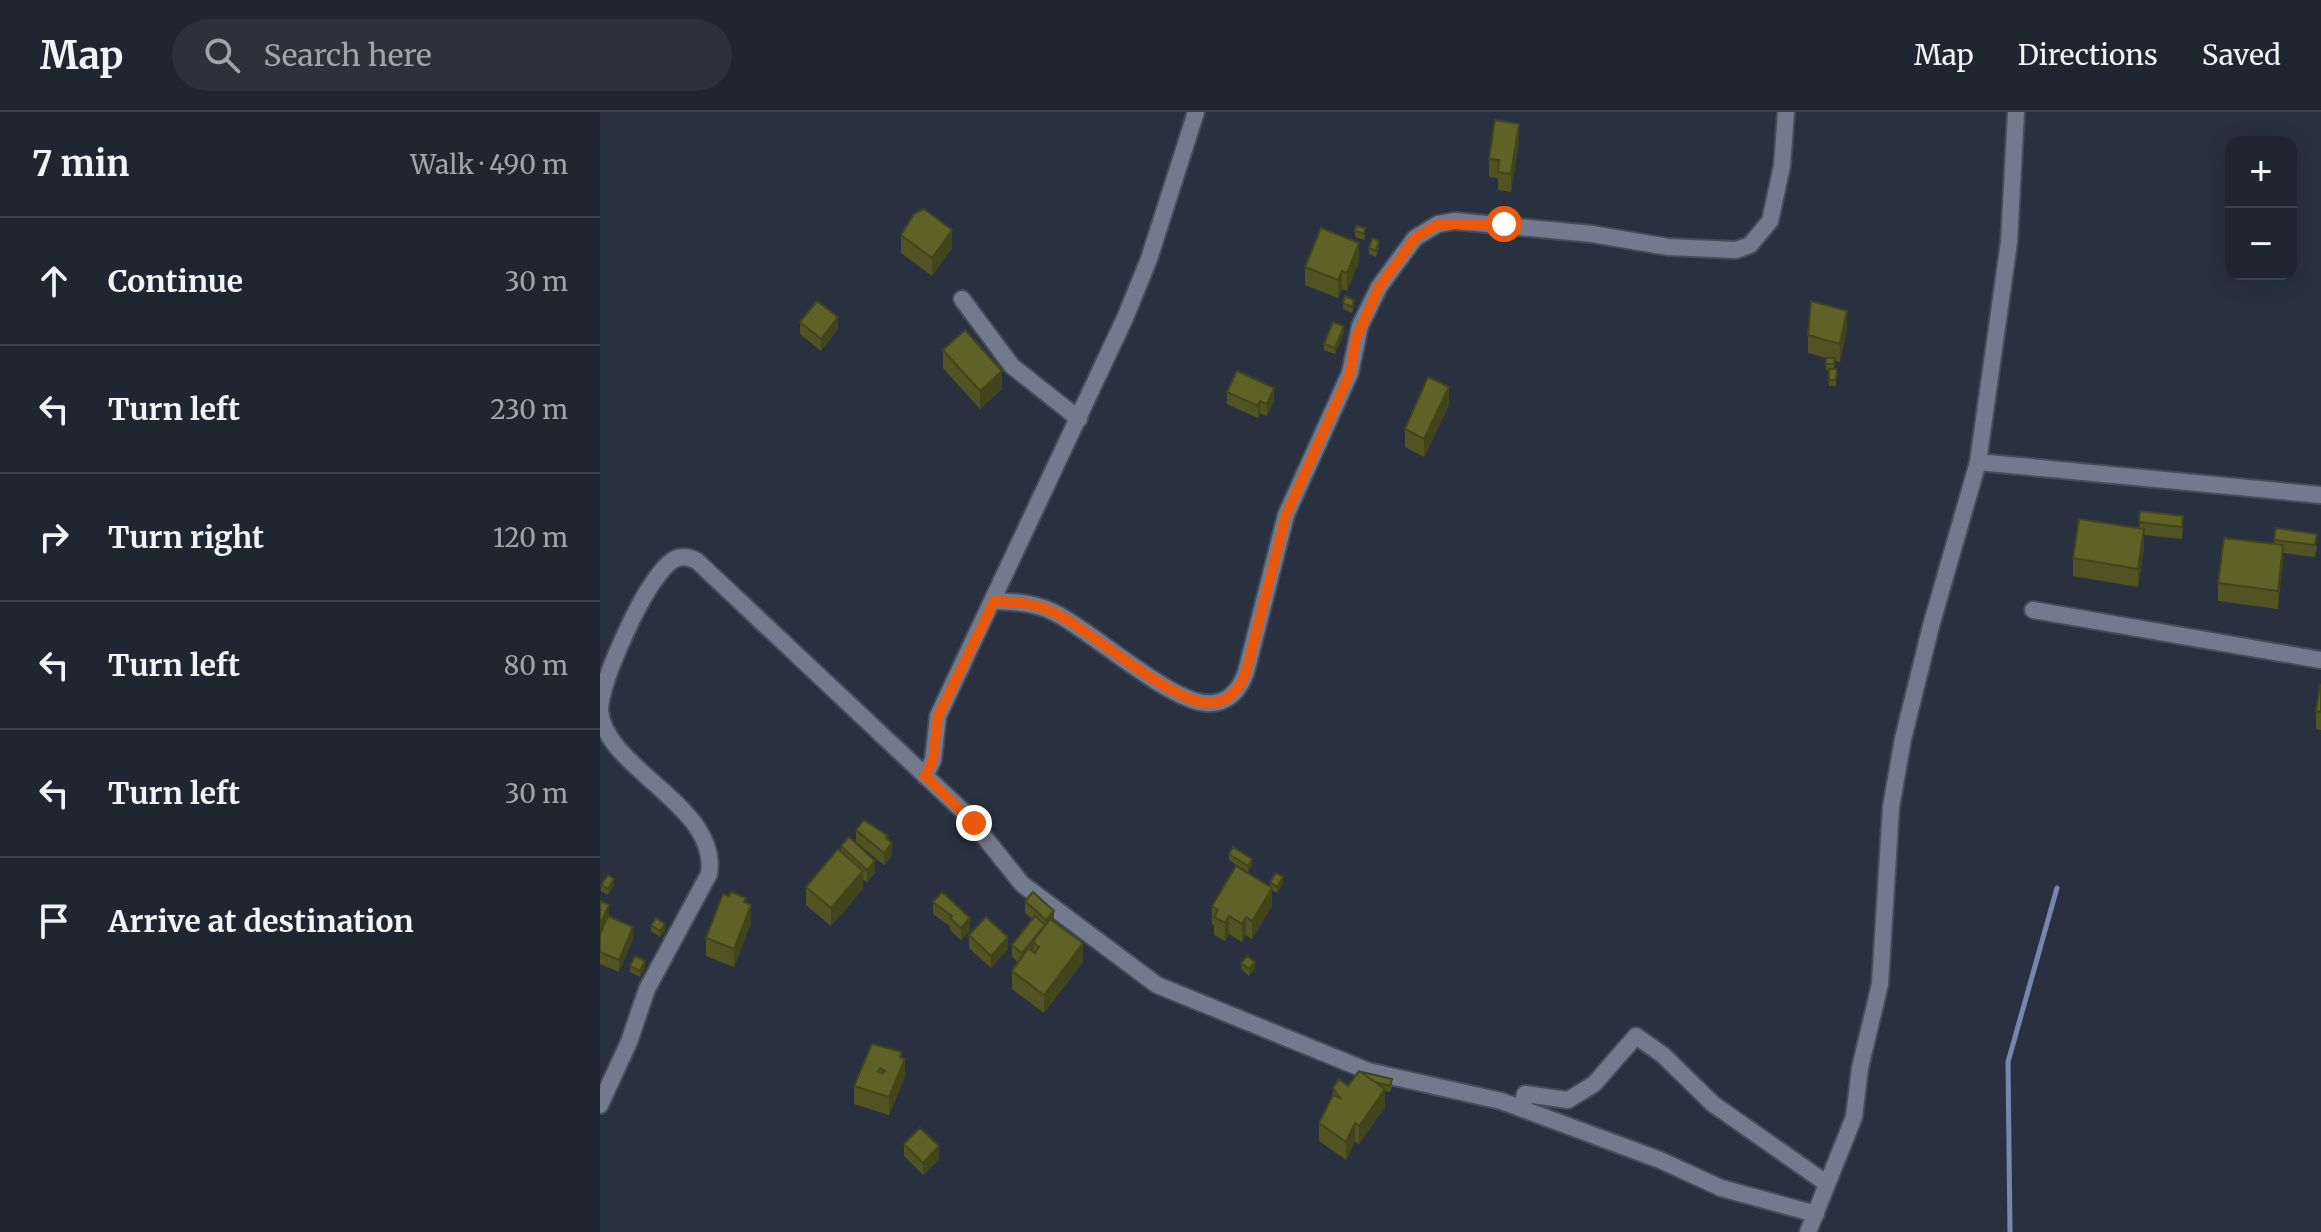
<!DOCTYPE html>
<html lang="en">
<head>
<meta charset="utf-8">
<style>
  :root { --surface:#1f2531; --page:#2c313d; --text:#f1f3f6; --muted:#a1a5ab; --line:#3c424d }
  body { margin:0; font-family:Merriweather,serif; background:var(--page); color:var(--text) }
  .controls { position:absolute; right:24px; top:24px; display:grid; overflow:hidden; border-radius:16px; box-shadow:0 4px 20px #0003 }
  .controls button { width:72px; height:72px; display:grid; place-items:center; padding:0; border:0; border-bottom:2px solid var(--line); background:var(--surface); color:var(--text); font:40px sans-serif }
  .stop { position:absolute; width:24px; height:24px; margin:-18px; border:6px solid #ea580c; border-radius:50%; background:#fff }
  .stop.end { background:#ea580c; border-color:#fff; box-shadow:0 2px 8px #0008 }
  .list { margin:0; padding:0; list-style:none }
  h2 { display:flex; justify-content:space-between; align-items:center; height:104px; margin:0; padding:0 32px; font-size:34px }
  h2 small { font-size:26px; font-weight:400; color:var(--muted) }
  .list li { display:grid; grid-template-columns:52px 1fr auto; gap:24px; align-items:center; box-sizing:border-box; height:128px; padding:0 32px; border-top:2px solid var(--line) }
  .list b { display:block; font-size:30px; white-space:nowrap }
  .list em { font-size:26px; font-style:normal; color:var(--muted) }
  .icon { flex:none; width:44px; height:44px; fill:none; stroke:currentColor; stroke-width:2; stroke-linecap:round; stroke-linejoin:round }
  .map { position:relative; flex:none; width:1721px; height:1120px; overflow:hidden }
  header { display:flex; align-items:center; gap:48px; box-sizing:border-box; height:112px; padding:0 40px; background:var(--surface); border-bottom:2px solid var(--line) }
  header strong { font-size:38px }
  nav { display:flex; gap:44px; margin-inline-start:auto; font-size:28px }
  .search { width:560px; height:72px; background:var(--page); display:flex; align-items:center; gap:20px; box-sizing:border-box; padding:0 28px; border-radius:44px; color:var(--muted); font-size:30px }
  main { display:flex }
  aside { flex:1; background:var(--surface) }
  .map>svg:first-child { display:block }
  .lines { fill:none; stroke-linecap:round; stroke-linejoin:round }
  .stream { stroke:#7588ac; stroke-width:5 }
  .street-casing { stroke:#464c59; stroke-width:20 }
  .street { stroke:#717b8d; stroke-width:16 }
  .wall { fill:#515422 }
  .shaded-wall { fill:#42451b }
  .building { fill:#5e6227; stroke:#42451b; stroke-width:2; fill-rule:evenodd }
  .route { stroke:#ea580c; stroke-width:10 }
</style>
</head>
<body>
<header>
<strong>Map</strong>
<div class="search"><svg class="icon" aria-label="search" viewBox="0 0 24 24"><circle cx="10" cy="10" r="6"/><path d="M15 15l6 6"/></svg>Search here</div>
<nav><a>Map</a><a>Directions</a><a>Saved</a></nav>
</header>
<main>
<aside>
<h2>7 min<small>Walk · 490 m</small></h2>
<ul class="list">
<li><svg class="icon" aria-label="ahead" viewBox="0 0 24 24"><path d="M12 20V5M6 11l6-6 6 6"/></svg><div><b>Continue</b></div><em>30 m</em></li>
<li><svg class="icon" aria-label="left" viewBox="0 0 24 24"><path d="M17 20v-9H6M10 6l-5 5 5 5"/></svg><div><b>Turn left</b></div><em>230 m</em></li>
<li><svg class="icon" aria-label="right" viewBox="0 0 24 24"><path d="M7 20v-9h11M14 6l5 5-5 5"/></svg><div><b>Turn right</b></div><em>120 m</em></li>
<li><svg class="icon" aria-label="left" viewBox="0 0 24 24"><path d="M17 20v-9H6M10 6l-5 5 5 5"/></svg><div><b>Turn left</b></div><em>80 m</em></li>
<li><svg class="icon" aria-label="left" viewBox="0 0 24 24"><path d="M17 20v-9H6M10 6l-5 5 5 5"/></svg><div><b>Turn left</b></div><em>30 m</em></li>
<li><svg class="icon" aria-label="arrive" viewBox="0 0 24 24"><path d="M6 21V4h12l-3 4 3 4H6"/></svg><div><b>Arrive at destination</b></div></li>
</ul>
</aside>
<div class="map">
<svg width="1721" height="1120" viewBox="0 0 1721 1120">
  <rect width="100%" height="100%" fill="#293141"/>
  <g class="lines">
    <path class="stream" d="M1410,1120l-2,-170 49,-174"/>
    <defs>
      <path id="street" d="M362,187l50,67 67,53
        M1378,350l343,33
        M394,489c24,1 44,2 65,14 35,19 111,86 147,88 21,2 34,-13 40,-31l40,-157 64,-142 10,-47 19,-39 36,-49 23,-14 17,-3 137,13 76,13 68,3 14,-5 20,-24 12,-55 4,-54
        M1433,498l288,50
        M325,664l8,-16 5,-44 187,-398 24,-59 47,-147
        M0,993l29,-63 18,-53 62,-115c11,-68 -103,-104 -109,-163 0,-29 37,-106 54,-130 12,-17 23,-31 43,-20l269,253 56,70 135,101 211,86 133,30 159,59 61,28 95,26
        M922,996l3,-14 43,6 26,-16 42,-48 27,19 50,49 113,79
        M1208,1120l46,-115 6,-49 20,-84 11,-177 12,-68 28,-113 47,-164 31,-220 7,-130"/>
    </defs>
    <use href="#street" class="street-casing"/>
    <use href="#street" class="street"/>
  </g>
  <path class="wall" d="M919,30l-8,50 -13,-2v-12l-9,-1v-18z
    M755,119l10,4 -1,5 -9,-3z
    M301,123l51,13 -20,28 -31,-23z
    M779,135l-3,10 -7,-3v-6z
    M759,149l-12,30 -5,-2 -4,9 -33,-13v-18z
    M743,191l11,3 -2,7 -9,-4z
    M200,210l38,7 -17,22 -21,-17z
    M1247,217l-7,33 -6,-1v8h3l-1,17h-7v-16h-3v-12l-18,-5v-18z
    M744,220l-9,22 -11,-4v-6z
    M343,238l59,39 -22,20 -37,-41z
    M627,280l47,8 -7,16 -7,-3 -2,5 -31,-14z
    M849,293l-25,52 -19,-10v-18z
    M1540,399l43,17 -1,11 -38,-4v12l-6,40 -65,-11v-18l66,-29z
    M1676,416l41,18 -2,11 -32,-4 -5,56 -60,-8v-18l56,-39z
    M1721,573v45l-5,-1v-18z
    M256,718l32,10 4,15 -8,10 -28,-23z
    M241,734l34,27 -8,9 -4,-3v10l-32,37 -25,-21v-18l35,-36z
    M629,742l23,11 -4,7 -19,-12z
    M670,770l13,1 -6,10 -5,-3v16l-20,33 -6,-4 -4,7 -13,-8 -4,7 -11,-6v-10l-2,-1v-18l58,-19z
    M1,773h13l-6,10 -7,-4z
    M0,789l9,15 24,23 -14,33 -19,-8z
    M425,789l29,20 29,41 -39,51 -32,-24v-18l6,-9 -6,-5v-12l20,-26 -7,-6z
    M333,790l37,28 -9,10 -11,-10v-4l-17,-12z
    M146,791l5,20 -17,44 -28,-11v-18z
    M51,813l14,5 -5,7 -9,-6z
    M369,823l39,14 -17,19 -22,-20z
    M641,851l14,5 -6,8 -8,-7z
    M30,854l15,1 -5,10 -10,-5z
    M272,932l30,13 3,20 -16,38 -35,-11v-18z
    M759,959l33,15 -2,6 -5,-1v16l-26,37 -4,-3 -9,19 -27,-19v-18l14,-27v-8l15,-2z
    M304,1032l35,15 -16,16 -19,-19z"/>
  <path class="shaded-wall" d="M919,12v18l-8,50v-18z
    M352,118v18l-20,28v-18z
    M759,131v18l-12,30v-18z
    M742,159v18l-4,9v-18z
    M1247,199v18l-7,33v-18z
    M238,205v12l-17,22v-12z
    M744,214v6l-9,22v-6z
    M402,259v18l-22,20v-18z
    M849,275v18l-25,52v-18z
    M674,276v12l-7,16v-12z
    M660,289v12l-2,5v-12z
    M1544,417v18l-6,40v-18z
    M1683,433v18l-5,46v-18z
    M288,724v12l4,-5v12l-8,10v-12l2,-15z
    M652,747v6l-4,7v-6z
    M275,749v12l-8,9v-12z
    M263,759v18l-32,37v-18z
    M683,765v6l-6,10v-6z
    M14,767v6l-6,10v-6z
    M672,776v18l-20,33v-18z
    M9,793v12l-9,20v-12z
    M151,793v18l-17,44v-18z
    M454,799v13l-8,8v-12z
    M629,804v18l-4,7v-18z
    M646,805v18l-4,7v-18z
    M370,806v12l-9,10v-12z
    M65,812v6l-5,7v-6z
    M445,813l-11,18v8l-12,14v-12z
    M33,815v12l-14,33v-12z
    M408,825v12l-17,19v-12z
    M483,831v19l-39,51v-18z
    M45,849v6l-5,10v-6z
    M655,850v6l-6,8v-7z
    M302,940v16l3,-9v18l-16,38v-18z
    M785,977v18l-26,37v-18z
    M755,1011v18l-9,19v-18z
    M339,1034v13l-16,16v-12z"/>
  <path class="building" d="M895,8l24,4 -8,50 -13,-2 1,-12 -10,-1z
    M324,97l28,21 -20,28 -31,-23 13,-21z
    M756,114l9,2 -1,6 -9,-3z
    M721,116l38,15 -12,30 -5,-2 -4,9 -33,-13z
    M772,126l7,3 -3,10 -7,-3z
    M745,184l9,4 -2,7 -9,-4z
    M217,189l21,16 -17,22 -21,-17z
    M1211,189l36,10 -7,33 -32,-9z
    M733,210l11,4 -9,22 -11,-4z
    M365,218l37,41 -22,20 -37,-41z
    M1226,246h9l-1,6h-8z
    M1229,257h8l-1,11h-7z
    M637,259l37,17 -7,16 -7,-3 -2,5 -31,-14z
    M828,265l21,10 -25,52 -19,-10z
    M1540,399l43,5 -1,11 -43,-5z
    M1479,407l65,10 -6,40 -65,-11z
    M1676,416l41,6 -2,11 -41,-5z
    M1624,426l59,7 -5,46 -60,-8z
    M1720,573h1v27l-5,-1z
    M264,708l24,16 -2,2 6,5 -8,10 -28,-23z
    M249,725l26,24 -8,9 -26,-24z
    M633,735l19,12 -4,7 -19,-12z
    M238,737l25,22 -32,37 -25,-21z
    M636,754l36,22 -20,33 -6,-4 -4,7 -13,-8 -4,7 -11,-6 4,-7 -6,-4z
    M676,761l7,4 -6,10 -7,-5z
    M8,763l6,4 -6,10 -7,-4z
    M131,780l15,6 -2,4 7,3 -17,44 -28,-11 17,-44 6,2z
    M342,780l28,26 -9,10 -11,-10 2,-2 -19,-14z
    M433,780l21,19 -8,9 -21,-19z
    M0,789l9,4 -9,20z
    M8,804l25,11 -14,33 -19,-8v-18z
    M435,804l10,9 -23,28 -10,-8z
    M386,805l22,20 -17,19 -22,-21z
    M56,806l9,6 -5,7 -9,-6z
    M450,807l33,24 -39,52 -32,-24 16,-23 7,5 4,-6 -5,-4 1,-4z
    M35,844l10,5 -5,10 -10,-5z
    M647,844l8,6 -6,7 -8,-6z
    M272,932l30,8 -2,5 5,2 -16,38 -35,-11zM280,956l5,3 -3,3 -4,-3z
    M759,959l26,18 -26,37 -4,-3 -9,19 -27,-19 14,-28 7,3 -7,-10 6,-9 9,7z
    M762,960l30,7 -2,7 -15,-4 -13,-9z
    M320,1016l19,18 -16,17 -19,-19z"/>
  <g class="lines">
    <path class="route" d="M374,711l-49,-47 8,-16 5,-44 56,-115c24,1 44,2 65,14 35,19 111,85 147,88 20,2 34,-14 40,-31l40,-157 64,-142 6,-35 23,-51 36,-49 23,-14h66"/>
  </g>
</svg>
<div class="controls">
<button>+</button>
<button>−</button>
</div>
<div class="stop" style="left:904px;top:112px"></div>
<div class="stop end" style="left:374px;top:711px"></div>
</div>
</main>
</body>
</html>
